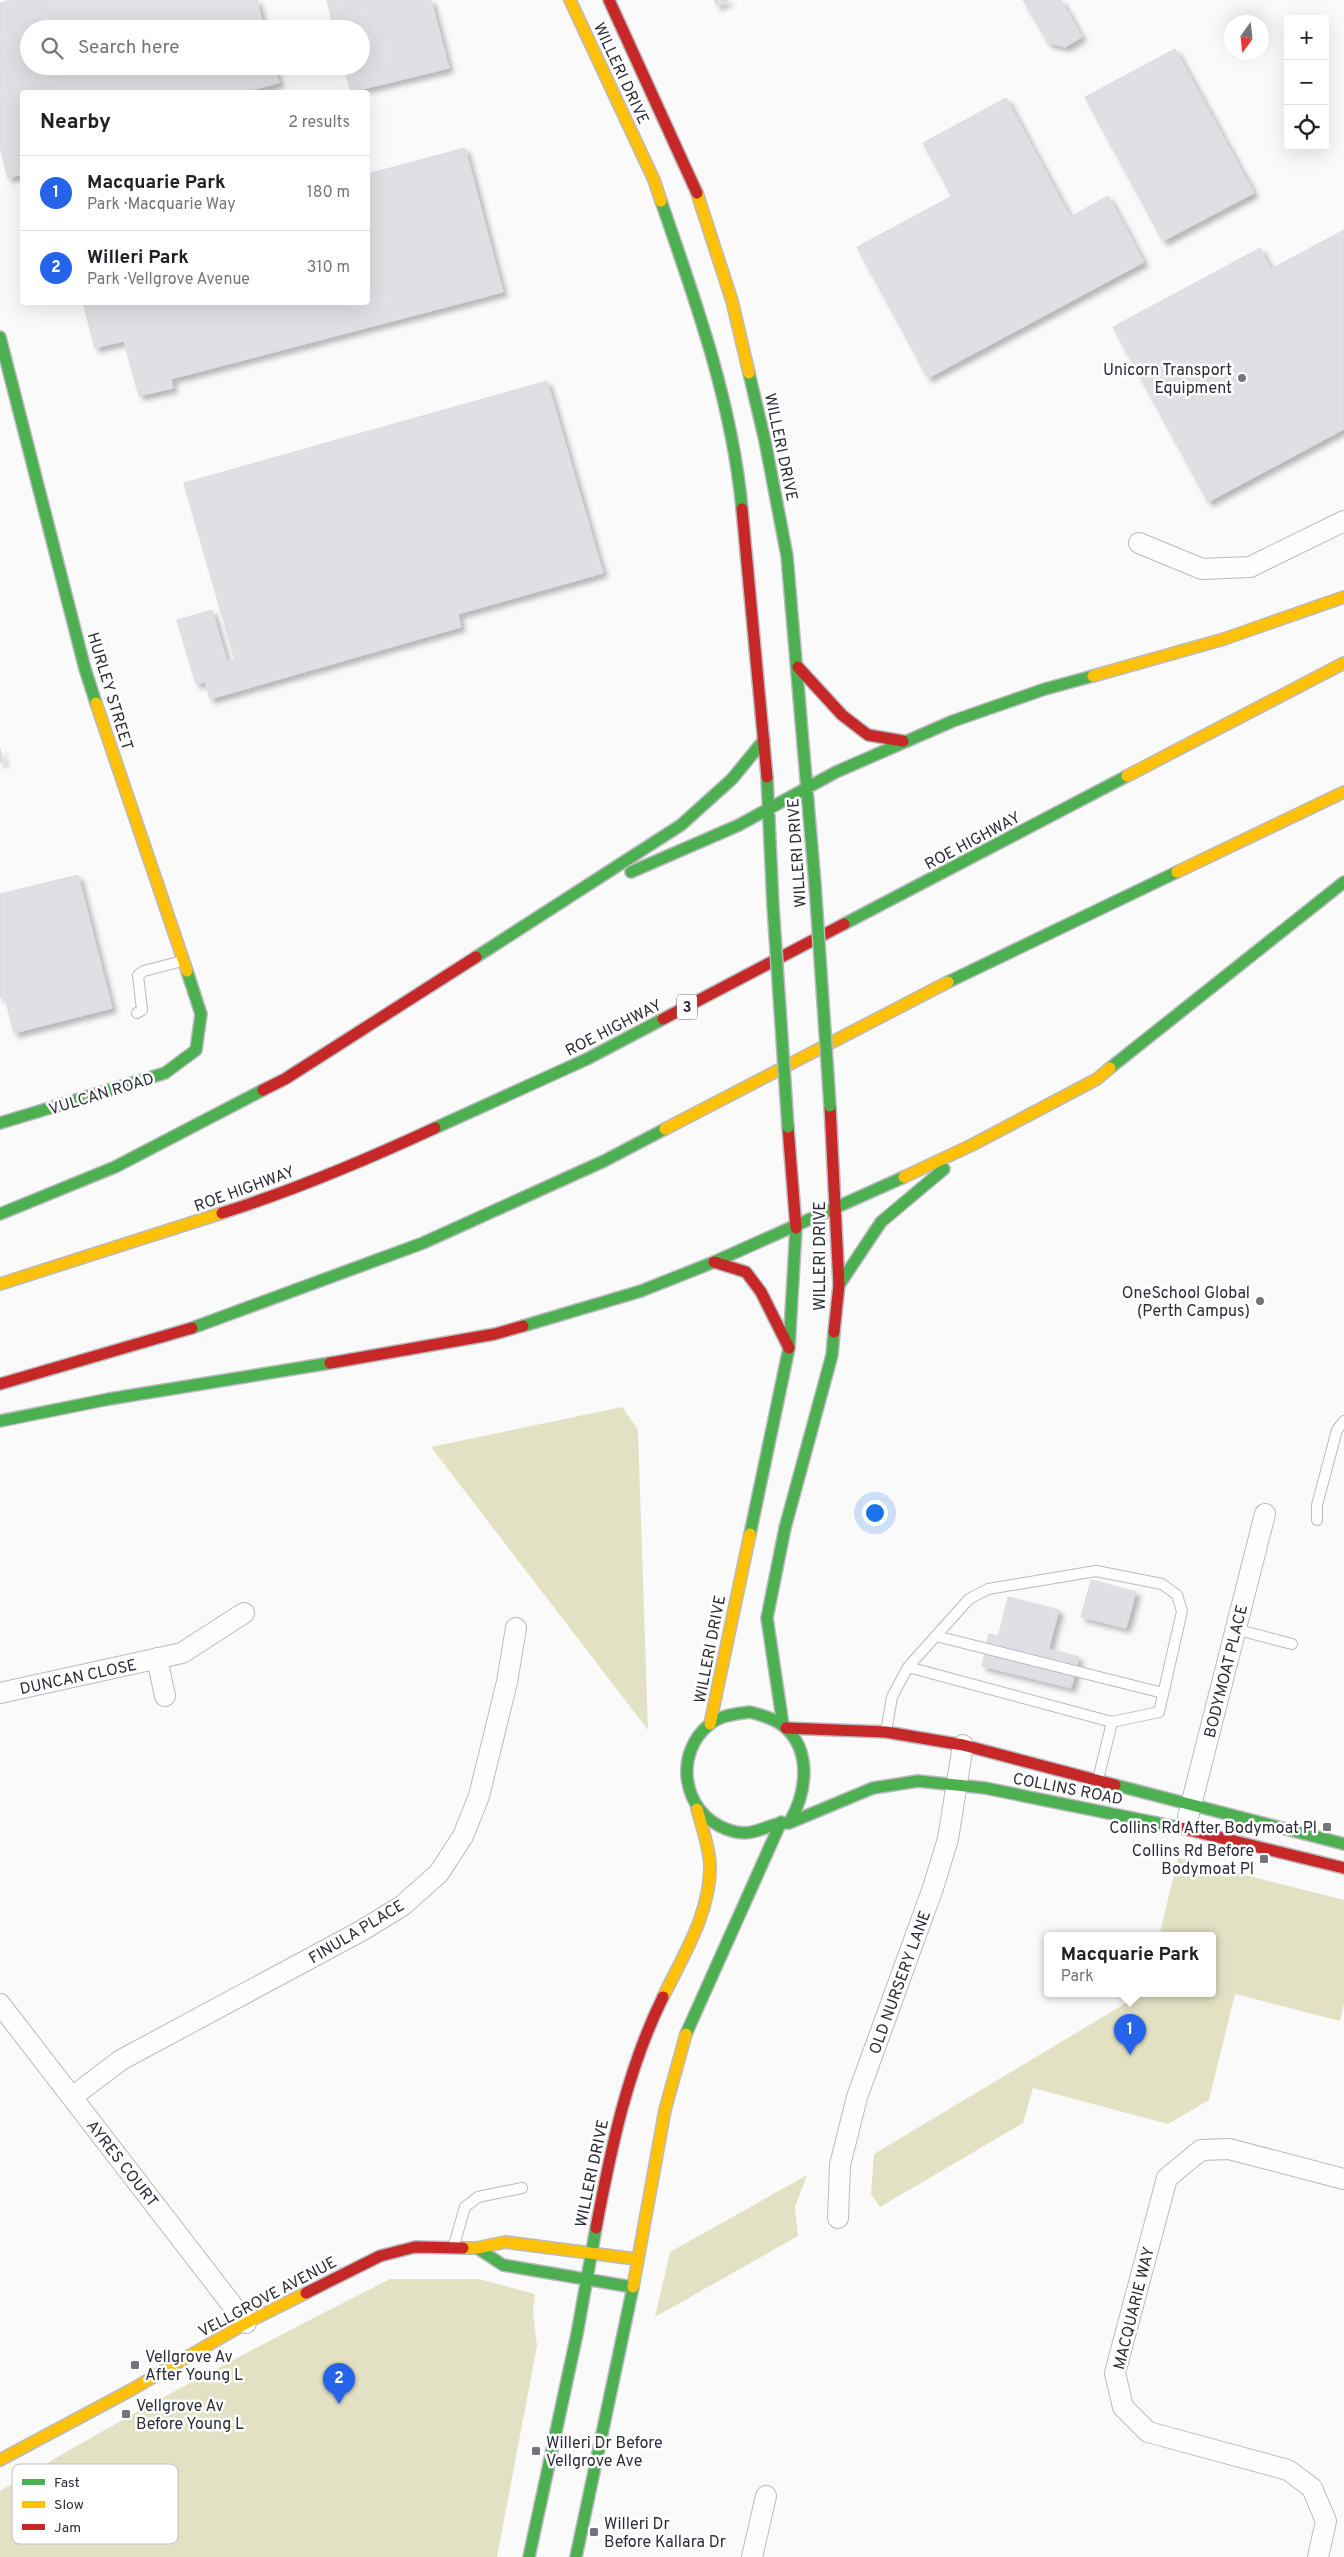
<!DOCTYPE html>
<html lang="en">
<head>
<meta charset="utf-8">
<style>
  :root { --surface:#fff; --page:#f2f2f2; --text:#202124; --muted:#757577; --line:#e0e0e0; --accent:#2563eb }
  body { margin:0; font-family:Overpass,sans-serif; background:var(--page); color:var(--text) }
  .controls { position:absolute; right:15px; top:15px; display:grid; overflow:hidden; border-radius:5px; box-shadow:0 5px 20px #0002 }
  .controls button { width:45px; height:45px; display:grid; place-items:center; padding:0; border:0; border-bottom:1px solid var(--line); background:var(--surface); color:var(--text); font:25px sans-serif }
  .compass { position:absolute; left:1224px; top:15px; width:45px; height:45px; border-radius:50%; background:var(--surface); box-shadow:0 5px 20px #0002; rotate:195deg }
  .you { position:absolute; left:874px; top:1512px; width:18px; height:18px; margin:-12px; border:4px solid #fff; border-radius:50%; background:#1a73e8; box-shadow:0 0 0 8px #1a73e833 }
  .badge { display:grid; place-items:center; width:32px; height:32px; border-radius:50%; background:var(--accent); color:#fff; font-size:16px; font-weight:700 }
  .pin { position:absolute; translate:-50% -41px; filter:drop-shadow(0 1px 2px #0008) }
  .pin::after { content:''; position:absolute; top:26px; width:18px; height:15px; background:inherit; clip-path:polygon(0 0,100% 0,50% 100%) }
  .popup { position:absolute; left:1044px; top:1932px; width:172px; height:65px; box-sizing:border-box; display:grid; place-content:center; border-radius:5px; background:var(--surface); filter:drop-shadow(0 1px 4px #0005); font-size:16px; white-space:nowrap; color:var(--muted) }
  .popup b { font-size:19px; color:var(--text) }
  .popup::after { content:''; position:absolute; left:50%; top:100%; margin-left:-10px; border:10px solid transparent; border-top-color:var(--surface) }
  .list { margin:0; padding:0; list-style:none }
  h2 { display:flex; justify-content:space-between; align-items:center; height:65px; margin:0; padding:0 20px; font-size:21px }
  h2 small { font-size:16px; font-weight:400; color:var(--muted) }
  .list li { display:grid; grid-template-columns:32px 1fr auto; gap:15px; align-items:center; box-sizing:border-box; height:75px; padding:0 20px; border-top:1px solid var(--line) }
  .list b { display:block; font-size:19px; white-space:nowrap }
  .list p { margin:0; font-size:16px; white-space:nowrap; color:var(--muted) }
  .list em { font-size:16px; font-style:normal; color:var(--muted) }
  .icon { flex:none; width:28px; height:28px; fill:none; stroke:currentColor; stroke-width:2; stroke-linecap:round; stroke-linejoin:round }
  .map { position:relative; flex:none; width:1344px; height:2557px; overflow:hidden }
  .search { position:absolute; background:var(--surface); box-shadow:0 5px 20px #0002; left:20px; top:20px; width:350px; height:55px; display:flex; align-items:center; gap:12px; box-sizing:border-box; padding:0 18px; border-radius:28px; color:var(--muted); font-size:19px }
  .panel { position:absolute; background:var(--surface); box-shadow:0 5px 20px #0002; left:20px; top:90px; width:350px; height:215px; border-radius:5px }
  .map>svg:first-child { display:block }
  .green { fill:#e3e1c4 }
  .building { fill:#e0e0e4; stroke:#dadbe1; filter:url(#shadow) }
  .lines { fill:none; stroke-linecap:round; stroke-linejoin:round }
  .lane-casing { stroke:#babac0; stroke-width:12 }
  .street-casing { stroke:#babac0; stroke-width:22 }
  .fast-casing { stroke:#babac0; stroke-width:14 }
  .slow-casing { stroke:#babac0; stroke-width:14 }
  .jam-casing { stroke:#babac0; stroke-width:14 }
  .lane { stroke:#fefefe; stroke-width:10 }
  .street { stroke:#fefefe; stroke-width:20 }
  .fast { stroke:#4caf50; stroke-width:11 }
  .slow { stroke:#ffc107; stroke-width:11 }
  .jam { stroke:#c62828; stroke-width:11 }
  .fast-bridge-casing { stroke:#babac0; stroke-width:14; stroke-linecap:butt }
  .fast-bridge { stroke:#4caf50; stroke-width:11 }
  .poi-dot { fill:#73747c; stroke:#fff; stroke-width:2 }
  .labels { text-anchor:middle; stroke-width:5; stroke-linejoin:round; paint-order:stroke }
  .shield { fill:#fff; stroke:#6a6b74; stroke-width:1 }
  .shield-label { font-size:15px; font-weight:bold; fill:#2a2c38 }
  .street-label { font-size:16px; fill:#2a2c38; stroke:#fff }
  .poi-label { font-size:16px; fill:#2a2c38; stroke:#fff; text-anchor:end }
  .key { fill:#fff; stroke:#bfc0c3; stroke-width:1 }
  .key-label { font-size:14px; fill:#2a2c38 }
</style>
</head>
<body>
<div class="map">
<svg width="1344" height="2557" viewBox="0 0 1344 2557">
  <defs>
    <filter id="shadow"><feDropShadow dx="4.5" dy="4.5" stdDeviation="2.5" flood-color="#0004"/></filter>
  </defs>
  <rect width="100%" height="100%" fill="#fafafa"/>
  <path class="green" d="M622,1407l16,23 10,300 -217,-283z
    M1178,1858l166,42v103l-4,18 -105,-27 -26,106 -41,24 -135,-36 -10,35 -143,84 -9,-13 3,-40 267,-160h71v-58h-53z
    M807,2175l-12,32 3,29 -143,81 15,-65z
    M390,2279h89l56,15 -2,17 4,35 -40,211h-497v-66c127,-77 258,-145 390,-212z"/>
  <path class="building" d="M10,0h247l7,29h-235v37h245l5,17 -36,9h-221v82l-14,4 -8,-31v-144z
    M327,0h104l18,68 -98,24 -7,-26h17v-37h-27z
    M714,0h15l-12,6z
    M1023,0h38l21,37 -17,10 -17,-4z
    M1175,49l79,144 -91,48 -78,-144z
    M1006,98l64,119 38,-21 36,66 -216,116 -71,-131 95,-51 -29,-53z
    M465,148l38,144 -332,87 2,9 -34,8 -15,-55 -29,7 -12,-46h285v-128z
    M1344,230v199l-136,73 -95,-175 147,-79 11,21z
    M547,381l56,192 -145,41 3,13 -251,72 -5,-17 -9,2 -19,-64 35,-10 15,52 8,-2 -51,-177z
    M0,749l3,13 -3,1z
    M78,875l34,133 -98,25 -9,-36 -5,1v-104z
    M1091,1580l45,12 -10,36 -45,-11z
    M1008,1597l51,13 -8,29 -50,-13z
    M1001,1626l50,13 -2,10 30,8 -8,31 -89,-22 7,-32 9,2z"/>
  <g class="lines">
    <defs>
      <path id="lane" d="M137,1013l5,-3 -4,-35 6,-4 38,-10
        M1317,1520v-15l20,-75 7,-9
        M1235,1629l57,15
        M936,1636l227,57
        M908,1667l204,55
        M886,1732l6,-35 16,-30 61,-68 19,-10 108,-18 66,13 15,11 5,16 -23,101 -47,10 -14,58
        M454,2245l11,-38 13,-10 44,-9"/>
      <path id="street" d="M1139,543l63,26 48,-2 94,-46
        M157,1658l8,38
        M0,1693l182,-40 62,-40
        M1188,1817l77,-303
        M0,2004l246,319
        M72,2097l49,-37 240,-129 41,-25 37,-33 24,-37 16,-40 28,-114 9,-54
        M838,2218l2,-53 17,-68 76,-209 15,-49 15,-94
        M752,2557l14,-61
        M1318,2557l8,-36 -14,-33 -24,-18 -140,-38 -25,-25 -8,-34 52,-195 34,-28 28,-1 115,30"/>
      <path id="fast" d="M661,201c35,101 71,201 81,308
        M0,337l85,332 11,34
        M749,373l16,68 22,115 28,328
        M767,777l6,129
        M631,872l108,-47 97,-53 117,-51 92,-32 48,-13
        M844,924l283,-148
        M476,957l205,-132 51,-46 32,-39
        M948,982l229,-110
        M1110,1068l234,-186
        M0,1123l165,-50 31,-23 5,-36 -14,-43
        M435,1128l152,-69 76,-40
        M0,1214l115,-47 148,-77
        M839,1285l42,-63 63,-53
        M523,1326l118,-35 73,-29 190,-85
        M192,1328l231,-85 181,-82 61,-32
        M0,1421l109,-22 221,-36
        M750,1534l39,-186 7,-120
        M750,1712c11,3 23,6 32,13 31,24 25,68 7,98 -22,-2 -34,18 -63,6 -44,-17 -53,-76 -16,-105 11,-9 27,-10 40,-12z
        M783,1725l-16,-107 18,-90 47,-173 2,-23
        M1115,1785l229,59
        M789,1823l84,-35 45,-7 67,7 192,39
        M686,2034l95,-212
        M477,2248l26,17 129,22
        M529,2557l48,-223 19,-106
        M576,2557l57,-270"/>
      <path id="slow" d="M570,0l84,180 7,21
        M697,193l35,108 17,72
        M1093,676l131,-37 120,-42
        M96,703l91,268
        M1127,776l217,-113
        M1177,872l167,-80
        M665,1129l283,-147
        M904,1177l68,-32 125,-66 13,-11
        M0,1284l222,-71
        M710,1724l40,-190
        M663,1997c20,-41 48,-85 47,-132 -1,-19 -8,-38 -13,-56
        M463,2248h14l28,-6 131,17
        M633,2287l32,-177 21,-76
        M0,2460l131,-70 115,-67 60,-30"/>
      <path id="jam" d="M609,0l88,193
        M742,509l25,268
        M798,667l44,48 26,20 35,6
        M663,1019l181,-95
        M263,1090l22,-11 191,-122
        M830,1106l9,179 -5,47
        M788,1127l8,101
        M222,1213c73,-23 144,-53 213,-85
        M714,1262l32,10 15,20 28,56
        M330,1363l165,-29 28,-8
        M0,1384l192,-56
        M786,1728l100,4 77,13 152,40
        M1177,1827l167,41
        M596,2228c15,-79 31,-158 67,-231
        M306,2293l74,-37 35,-9 48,1"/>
    </defs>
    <use href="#lane" class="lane-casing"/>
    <use href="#street" class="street-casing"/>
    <use href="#fast" class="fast-casing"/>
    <use href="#slow" class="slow-casing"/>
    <use href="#jam" class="jam-casing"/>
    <use href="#lane" class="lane"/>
    <use href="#street" class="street"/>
    <use href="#fast" class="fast"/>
    <use href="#slow" class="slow"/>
    <use href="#jam" class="jam"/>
    <defs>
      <path id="fast-bridge" d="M815,884l15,222
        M773,906l15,221"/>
    </defs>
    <use href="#fast-bridge" class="fast-bridge-casing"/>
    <use href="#fast-bridge" class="fast-bridge"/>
  </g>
  <g class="poi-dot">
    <circle cx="1242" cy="378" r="5"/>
    <circle cx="1260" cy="1301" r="5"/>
    <rect x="1322" y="1822" width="10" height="10" rx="2.5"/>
    <rect x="1259" y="1854" width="10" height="10" rx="2.5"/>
    <rect x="130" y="2360" width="10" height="10" rx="2.5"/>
    <rect x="121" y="2409" width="10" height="10" rx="2.5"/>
    <rect x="531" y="2446" width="10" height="10" rx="2.5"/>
    <rect x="589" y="2527" width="10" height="10" rx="2.5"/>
  </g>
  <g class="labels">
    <rect class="shield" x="677" y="994.5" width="20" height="25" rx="4"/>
    <g class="shield-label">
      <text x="687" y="1012">3</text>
    </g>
    <g class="street-label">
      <text transform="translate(622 73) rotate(65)" y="6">WILLERI DRIVE</text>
      <text transform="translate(782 447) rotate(78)" y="6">WILLERI DRIVE</text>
      <text transform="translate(111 691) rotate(73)" y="6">HURLEY STREET</text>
      <text transform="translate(972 840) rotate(-28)" y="6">ROE HIGHWAY</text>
      <text transform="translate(796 853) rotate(-94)" y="6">WILLERI DRIVE</text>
      <text transform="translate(613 1027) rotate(-27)" y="6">ROE HIGHWAY</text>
      <text transform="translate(101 1093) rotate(-17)" y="6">VULCAN ROAD</text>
      <text transform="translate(244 1188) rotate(-20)" y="6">ROE HIGHWAY</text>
      <text transform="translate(819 1256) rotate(-90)" y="6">WILLERI DRIVE</text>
      <text transform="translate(709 1649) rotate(-79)" y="6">WILLERI DRIVE</text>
      <text transform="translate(1225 1671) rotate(-76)" y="6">BODYMOAT PLACE</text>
      <text transform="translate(78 1676) rotate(-12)" y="6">DUNCAN CLOSE</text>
      <text transform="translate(1068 1788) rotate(11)" y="6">COLLINS ROAD</text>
      <text transform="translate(356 1931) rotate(-31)" y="6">FINULA PLACE</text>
      <text transform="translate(899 1982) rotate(-70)" y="6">OLD NURSERY LANE</text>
      <text transform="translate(123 2163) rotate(52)" y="6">AYRES COURT</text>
      <text transform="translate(591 2173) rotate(-78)" y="6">WILLERI DRIVE</text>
      <text transform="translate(267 2296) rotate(-28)" y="6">VELLGROVE AVENUE</text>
      <text transform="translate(1133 2308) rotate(-76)" y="6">MACQUARIE WAY</text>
    </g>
    <g class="poi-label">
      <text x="1232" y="375">Unicorn Transport<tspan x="1232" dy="18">Equipment</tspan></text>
      <text x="1250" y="1298">OneSchool Global<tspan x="1250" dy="18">(Perth Campus)</tspan></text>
      <text x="1317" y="1833">Collins Rd After Bodymoat Pl</text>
      <text x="1254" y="1856">Collins Rd Before<tspan x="1254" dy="18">Bodymoat Pl</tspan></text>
      <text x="145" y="2362" text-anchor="start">Vellgrove Av<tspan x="145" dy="18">After Young L</tspan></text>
      <text x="136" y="2411" text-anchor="start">Vellgrove Av<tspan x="136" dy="18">Before Young L</tspan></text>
      <text x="546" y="2448" text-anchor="start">Willeri Dr Before<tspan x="546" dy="18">Vellgrove Ave</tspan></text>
      <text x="604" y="2529" text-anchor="start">Willeri Dr<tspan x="604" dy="18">Before Kallara Dr</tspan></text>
    </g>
  </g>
  <rect x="12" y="2464" width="166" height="80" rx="8" class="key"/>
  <rect x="22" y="2479" width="23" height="6" fill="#4caf50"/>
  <rect x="22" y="2501" width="23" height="7" fill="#ffc107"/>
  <rect x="22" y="2524" width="23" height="6" fill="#c62828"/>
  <g class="key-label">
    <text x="54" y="2487">Fast</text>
    <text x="54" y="2509">Slow</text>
    <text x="54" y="2532">Jam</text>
  </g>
</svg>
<div class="controls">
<button>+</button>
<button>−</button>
<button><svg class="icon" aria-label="locate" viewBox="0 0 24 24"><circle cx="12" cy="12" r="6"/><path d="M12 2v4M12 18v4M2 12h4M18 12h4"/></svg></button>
</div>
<svg class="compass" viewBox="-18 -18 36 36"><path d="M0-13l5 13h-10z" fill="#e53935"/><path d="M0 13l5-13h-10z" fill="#757577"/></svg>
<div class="you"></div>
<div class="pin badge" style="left:1130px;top:2055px">1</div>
<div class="popup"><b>Macquarie Park</b>Park</div>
<div class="pin badge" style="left:339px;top:2404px">2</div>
<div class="search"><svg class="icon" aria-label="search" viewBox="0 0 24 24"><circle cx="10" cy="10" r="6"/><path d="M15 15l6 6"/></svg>Search here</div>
<section class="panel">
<h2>Nearby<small>2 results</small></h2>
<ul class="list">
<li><span class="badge">1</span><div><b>Macquarie Park</b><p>Park · Macquarie Way</p></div><em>180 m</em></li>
<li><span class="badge">2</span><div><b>Willeri Park</b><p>Park · Vellgrove Avenue</p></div><em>310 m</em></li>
</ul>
</section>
</div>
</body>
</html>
